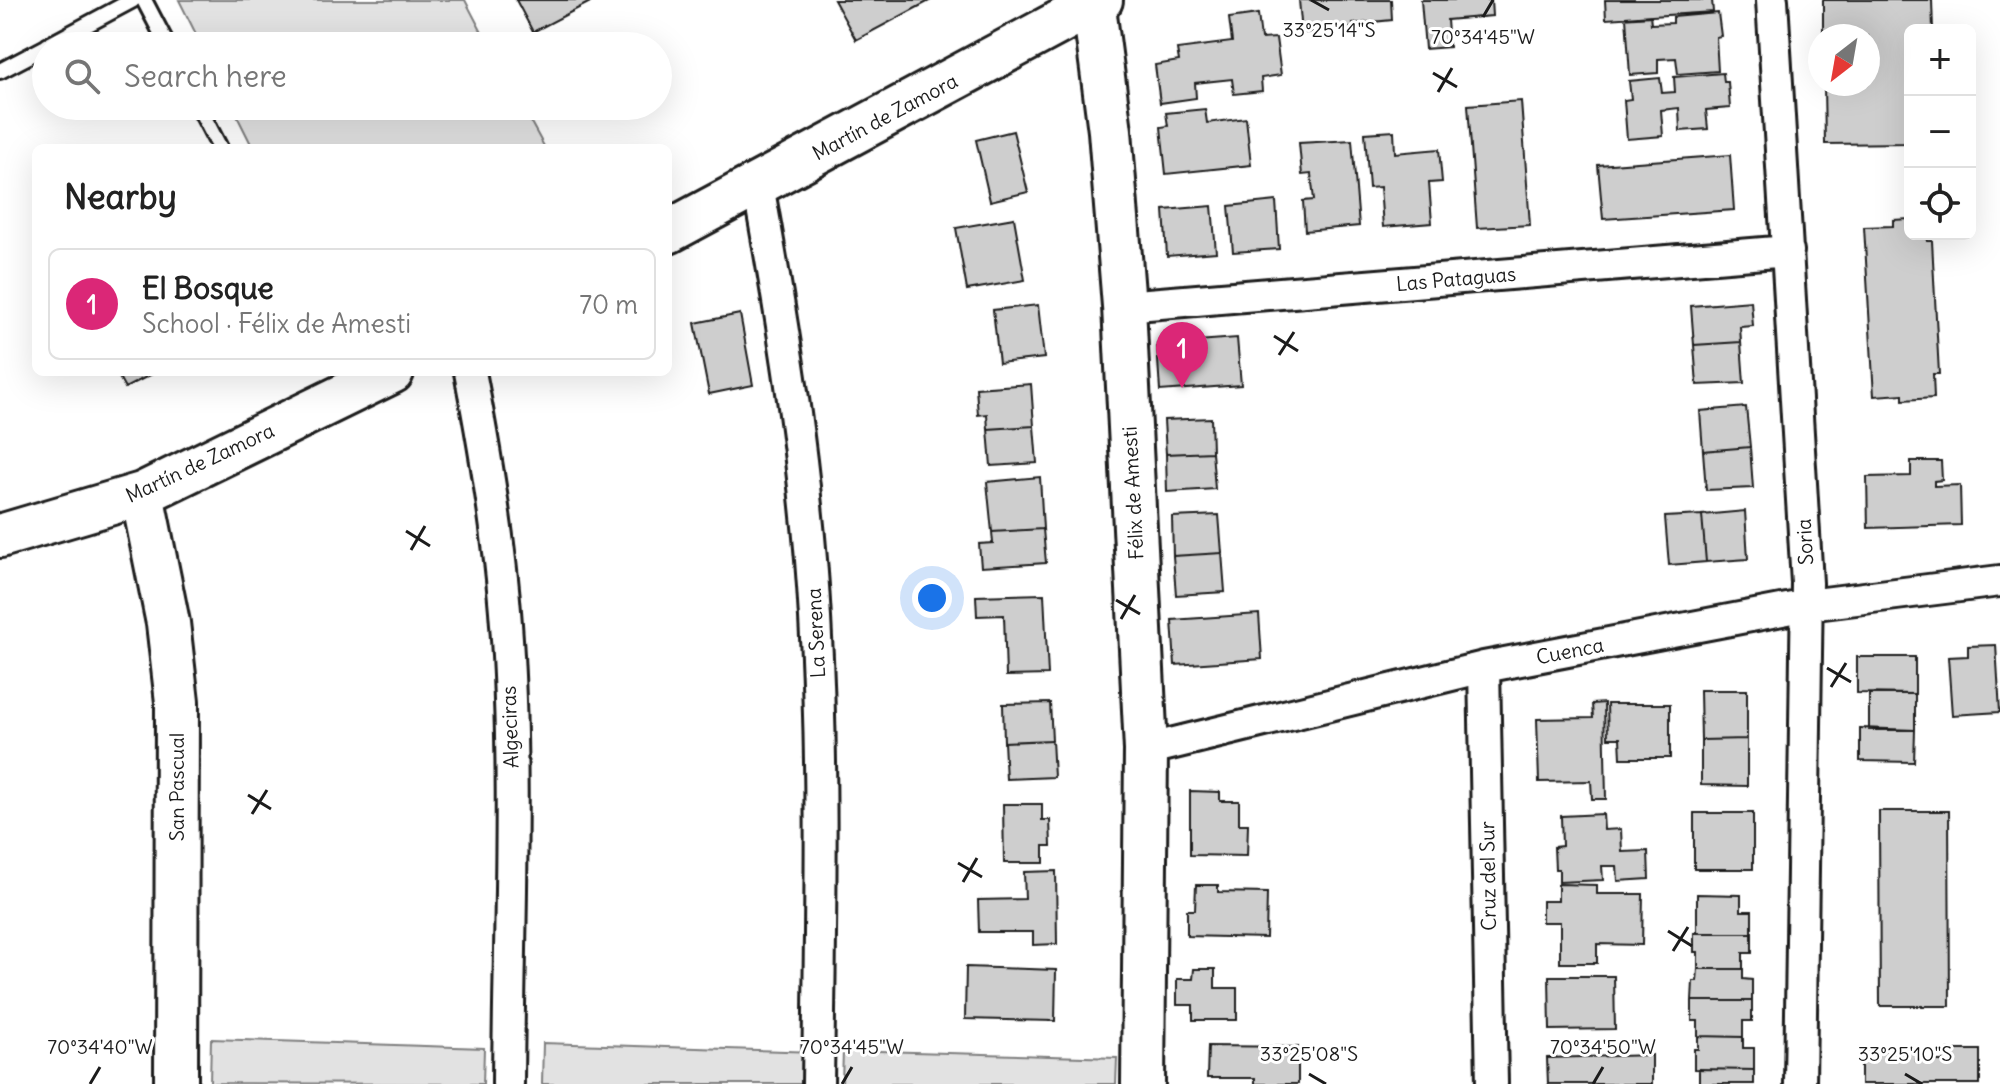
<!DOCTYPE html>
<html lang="en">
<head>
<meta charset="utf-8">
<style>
  :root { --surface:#fff; --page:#f2f2f2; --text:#222; --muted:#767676; --line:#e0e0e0; --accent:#db2777 }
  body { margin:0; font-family:Delius,sans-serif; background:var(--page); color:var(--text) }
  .controls { position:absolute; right:24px; top:24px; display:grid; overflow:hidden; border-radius:12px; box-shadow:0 8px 32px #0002 }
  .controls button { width:72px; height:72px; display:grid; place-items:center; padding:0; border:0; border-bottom:2px solid var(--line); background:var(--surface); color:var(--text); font:40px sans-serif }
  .compass { position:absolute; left:1808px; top:24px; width:72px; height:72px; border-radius:50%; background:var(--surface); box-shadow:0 8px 32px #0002; rotate:211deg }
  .you { position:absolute; left:932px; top:598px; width:28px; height:28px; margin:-20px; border:6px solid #fff; border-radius:50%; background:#1a73e8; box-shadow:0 0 0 12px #1a73e833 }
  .badge { display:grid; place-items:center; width:52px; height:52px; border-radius:50%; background:var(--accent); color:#fff; font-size:26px; font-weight:700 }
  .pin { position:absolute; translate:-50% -66px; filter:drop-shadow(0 2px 4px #0008) }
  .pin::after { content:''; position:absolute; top:42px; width:28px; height:24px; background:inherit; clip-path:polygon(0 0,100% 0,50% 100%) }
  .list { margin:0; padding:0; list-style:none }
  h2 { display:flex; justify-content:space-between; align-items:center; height:104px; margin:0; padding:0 32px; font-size:34px }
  h2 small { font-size:26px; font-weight:400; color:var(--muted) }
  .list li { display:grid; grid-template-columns:52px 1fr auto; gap:24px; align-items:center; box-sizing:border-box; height:112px; margin:0 16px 16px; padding:0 16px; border:2px solid var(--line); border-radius:12px }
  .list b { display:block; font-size:30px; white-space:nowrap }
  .list p { margin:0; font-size:26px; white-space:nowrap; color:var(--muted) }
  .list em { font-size:26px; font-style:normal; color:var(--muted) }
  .icon { flex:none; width:44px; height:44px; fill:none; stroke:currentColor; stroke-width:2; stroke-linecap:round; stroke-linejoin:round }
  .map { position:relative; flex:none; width:2000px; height:1084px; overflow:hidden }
  .search { position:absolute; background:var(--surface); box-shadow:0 8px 32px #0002; left:32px; top:32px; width:640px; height:88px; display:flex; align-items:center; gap:20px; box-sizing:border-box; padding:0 28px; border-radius:44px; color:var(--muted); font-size:30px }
  .panel { position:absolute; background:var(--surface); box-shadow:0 8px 32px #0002; left:32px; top:144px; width:640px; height:232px; border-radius:12px }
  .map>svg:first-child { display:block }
  .green { fill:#e2e2e2; stroke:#7f7f7f; stroke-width:2 }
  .building { fill:#cecece; stroke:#1c1c1c; stroke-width:2 }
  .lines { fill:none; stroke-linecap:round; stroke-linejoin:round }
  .lane-casing { stroke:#1c1c1c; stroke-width:20 }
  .street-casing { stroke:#1c1c1c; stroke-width:36 }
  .secondary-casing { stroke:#1c1c1c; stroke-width:48 }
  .lane { stroke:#fff; stroke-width:14 }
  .street { stroke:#fff; stroke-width:30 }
  .secondary { stroke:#fff; stroke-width:42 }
  .ticks { fill:none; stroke:#1c1c1c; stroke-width:3 }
  .labels { text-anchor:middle; stroke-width:6; stroke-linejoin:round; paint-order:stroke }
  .street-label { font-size:20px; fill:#1c1c1c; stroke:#fff }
  .ticks-label { font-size:20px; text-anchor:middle; fill:#1c1c1c; stroke:#fff; stroke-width:6; stroke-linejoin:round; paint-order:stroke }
</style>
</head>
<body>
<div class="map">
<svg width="2000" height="1084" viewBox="0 0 2000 1084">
  <rect width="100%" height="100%" fill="#fff"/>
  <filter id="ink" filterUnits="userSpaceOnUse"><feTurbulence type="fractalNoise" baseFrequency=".0125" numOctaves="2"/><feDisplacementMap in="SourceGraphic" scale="16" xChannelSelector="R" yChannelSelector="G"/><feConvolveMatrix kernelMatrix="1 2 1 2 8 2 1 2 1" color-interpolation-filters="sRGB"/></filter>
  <g filter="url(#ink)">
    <path class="green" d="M179,0h286l24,46h-287z
      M232,106h290l23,42h-292z
      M211,1039l273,9 -1,36 -273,-1z
      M543,1043l273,9 -1,32h-273z
      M843,1050l274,8 -1,26h-274z"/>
    <path class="building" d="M516,0h78l-61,32z
      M834,0h97l-75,40z
      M1299,0h92l1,20 -39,4 1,4 -52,5z
      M1421,0h70l1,16 -45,4 2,27 -24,2z
      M1605,0h107l1,12 -107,7z
      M1823,0h109l1,30h-23v113l-85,1 -1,-60h44v-48h-45z
      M1718,13l3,23 -5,1 2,34 -40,3 -2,-16 -18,1v14l-28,2 -4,-58 24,-2 1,9 22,-1v-6z
      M1258,14l3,25 15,-1 5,37 -20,3 1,13 -28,3 -2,-15 -37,4 1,15 -36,5 -5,-38 24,-4 -2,-12 55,-7 -3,-24z
      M1723,73l1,9h4l2,26 -24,2 2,19 -28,2 -1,-23 -18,2 2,26 -36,3 -3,-39 7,-1 -2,-18 31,-3 2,15 13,-1 -1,-15z
      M1521,101l9,124 -53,3 -9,-123z
      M1205,109l2,14 39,-5 5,47 -85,9 -5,-47 7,-1 -2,-13z
      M1013,131l15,61 -38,9 -14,-61z
      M1394,131l1,22 44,-4 3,33 -13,1 3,40 -49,4 -3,-40 -11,1 -4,-55z
      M1352,140l7,86 -54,5 -2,-30 11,-1 -3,-26 -9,1 -3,-32z
      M1730,155l4,55 -131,9 -5,-54z
      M1276,201l3,48 -46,3 -4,-46z
      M1212,206l4,46 -49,4 -3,-46z
      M1014,218l11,62 -58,10 -11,-62z
      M1910,219v15h17v7h5l7,133h-6l1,24 -31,2v-6l-29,2 -10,-169 29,-1v-6z
      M1751,301l2,25 -13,1 1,15 -47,3 -3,-39z
      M1038,305l6,53 -45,5 -6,-53z
      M740,314l13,71 -44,9 -14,-71z
      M1237,338l4,47 -81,6 -3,-47z
      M1741,342l3,41 -47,2 -3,-40z
      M116,372h40l-31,16z
      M1031,384l3,42 -46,3 -1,-15 -9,1 -2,-27z
      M1746,407l4,40 -47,4 -3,-40z
      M1211,418l1,34 -46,2 -2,-34z
      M1034,426l3,37 -46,3 -3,-37z
      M1750,447l3,41 -47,2 -3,-39z
      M1212,452l3,37 -48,3 -1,-38z
      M1911,461h30l1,19 -8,1v5l26,-1 1,40 -93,3 -1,-51 44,-1z
      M1040,477l3,52 -51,3 -5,-50z
      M1745,511l3,48 -42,3 -4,-47z
      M1219,515l3,38 -49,3 -1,-39z
      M1702,515l4,47 -37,3 -4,-48z
      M1043,529l3,34 -65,4 -2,-23 14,-1 -1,-11z
      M1222,553l3,39 -49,3 -3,-39z
      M1044,594l4,81 -42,1 -2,-61 -27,1 -1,-20z
      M1259,614l3,45 -87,6 -3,-45z
      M1996,645l4,67 -48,3 -4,-58 20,-1v-10z
      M1857,657h58v37l-58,-1z
      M1700,690h47v49l-46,1z
      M1869,694h46v36h-46z
      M1050,703l2,37 -48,2 -1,-38z
      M1604,703l2,96h-14l-1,-18 -52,1 -2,-63 56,-1 -1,-14z
      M1607,704h63v54h-49l-1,-20h-12z
      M1860,728l55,2 -1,32 -54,-1z
      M1747,739v47l-46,-1v-45z
      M1052,740l2,37 -48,2 -2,-37z
      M1190,791l30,1v9h19v23h9l-1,32 -57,-1z
      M1003,804h39v16h8l1,26h-7v17h-40z
      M1879,811h70l1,195h-70z
      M1694,813h59v56h-59z
      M1603,814l1,16 17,-1 1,23 26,-1 1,28 -31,2 -1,-15h-15l1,14 -44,2v-13h-4l-1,-22 8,-1 -1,-30z
      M1056,871l1,73 -24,1v-13h-54l-1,-32 47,-1 -1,-27z
      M1558,884l39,1v9h46l-1,51 -45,-1v19h-37v-41h-18v-21h16z
      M1196,885h22v7l49,1 -1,45 -79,-2v-26h8z
      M1697,894l44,1v16h11v22h-55z
      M1694,933h58v20h-9v16h-45v-17h-4z
      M966,967l90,3 -1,51 -90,-2z
      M1194,969h21v19h22v32h-44v-15h-16v-26h16z
      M1698,969h45v10l9,1v21h-60l1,-20h4z
      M1549,976h65l1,53 -65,1z
      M1692,1001h60v20h-9v16l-45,-1v-15h-6z
      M1698,1036l45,1v11h11v22l-60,-1v-20h4z
      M1208,1046l90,1v37h-43v-6h-48z
      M1861,1050h55v11h32v-11h32v34h-119z
      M1652,1055v29h-104l-1,-26z
      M1699,1069l55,1v14h-55z"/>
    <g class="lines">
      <defs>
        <path id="lane" d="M144,0l24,46
          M47,46l86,-46
          M0,71l46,-24
          M198,106l22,42"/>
        <path id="street" d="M1772,0l35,583 -7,501
          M758,185c26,144 49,287 57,433 9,155 5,311 3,466
          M1124,306l664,-55
          M470,372c16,83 30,167 36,252 11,153 3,307 2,460
          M1484,667l8,417
          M1146,750l338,-83 324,-62 192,-24"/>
        <path id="secondary" d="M1093,0l17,131 14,175 22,444 -3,334
          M668,232l433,-232
          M142,494l26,129 9,79 -1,382
          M0,536l142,-42 250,-122"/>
      </defs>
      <use href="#lane" class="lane-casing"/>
      <use href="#street" class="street-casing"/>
      <use href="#secondary" class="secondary-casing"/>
      <use href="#lane" class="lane"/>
      <use href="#street" class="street"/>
      <use href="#secondary" class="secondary"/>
    </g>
  </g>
  <path class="ticks" d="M1311,0l18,10M1483,17l10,-17M1433,73l24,14M1438,92l14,-24M1274,336l24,15M1279,355l15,-23M406,531l24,15M411,550l14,-24M1116,600l24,14M1121,619l14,-24M1827,668l24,14M1831,687l15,-24M248,795l23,14M252,814l15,-24M958,863l24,14M963,882l14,-24M1668,931l24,15M1673,951l15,-24M1309,1074l17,10M1905,1074l17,10M90,1084l10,-17M842,1084l10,-17M1593,1084l10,-17"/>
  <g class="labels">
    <g class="street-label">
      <text transform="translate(885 117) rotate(-28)" y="7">Martín de Zamora</text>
      <text transform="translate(1456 279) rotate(-5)" y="7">Las Pataguas</text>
      <text transform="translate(200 463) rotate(-25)" y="7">Martín de Zamora</text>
      <text transform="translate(1133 493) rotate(-93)" y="7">Félix de Amesti</text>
      <text transform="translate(1805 542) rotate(-93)" y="7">Soria</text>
      <text transform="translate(816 633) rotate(-93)" y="7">La Serena</text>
      <text transform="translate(1570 651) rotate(-11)" y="7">Cuenca</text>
      <text transform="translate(510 727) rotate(-92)" y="7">Algeciras</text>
      <text transform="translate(177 787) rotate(-90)" y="7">San Pascual</text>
      <text transform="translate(1488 876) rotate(-91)" y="7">Cruz del Sur</text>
    </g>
  </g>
  <g class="ticks-label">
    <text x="1329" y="37">33°25'14"S</text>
    <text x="1483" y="44">70°34'45"W</text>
    <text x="100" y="1054">70°34'40"W</text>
    <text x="852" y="1054">70°34'45"W</text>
    <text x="1603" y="1054">70°34'50"W</text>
    <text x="1309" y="1061">33°25'08"S</text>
    <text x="1905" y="1061">33°25'10"S</text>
  </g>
</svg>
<div class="controls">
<button>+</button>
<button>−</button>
<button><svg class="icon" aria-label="locate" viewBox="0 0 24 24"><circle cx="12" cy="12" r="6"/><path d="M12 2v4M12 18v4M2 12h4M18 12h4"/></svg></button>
</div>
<svg class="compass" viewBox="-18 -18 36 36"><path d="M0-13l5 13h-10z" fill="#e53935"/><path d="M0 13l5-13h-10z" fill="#767676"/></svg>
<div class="you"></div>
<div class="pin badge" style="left:1182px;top:388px">1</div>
<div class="search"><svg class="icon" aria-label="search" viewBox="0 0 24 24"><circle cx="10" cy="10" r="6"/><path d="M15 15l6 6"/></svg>Search here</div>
<section class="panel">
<h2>Nearby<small></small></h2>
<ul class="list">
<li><span class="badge">1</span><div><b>El Bosque</b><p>School · Félix de Amesti</p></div><em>70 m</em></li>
</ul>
</section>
</div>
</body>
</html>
